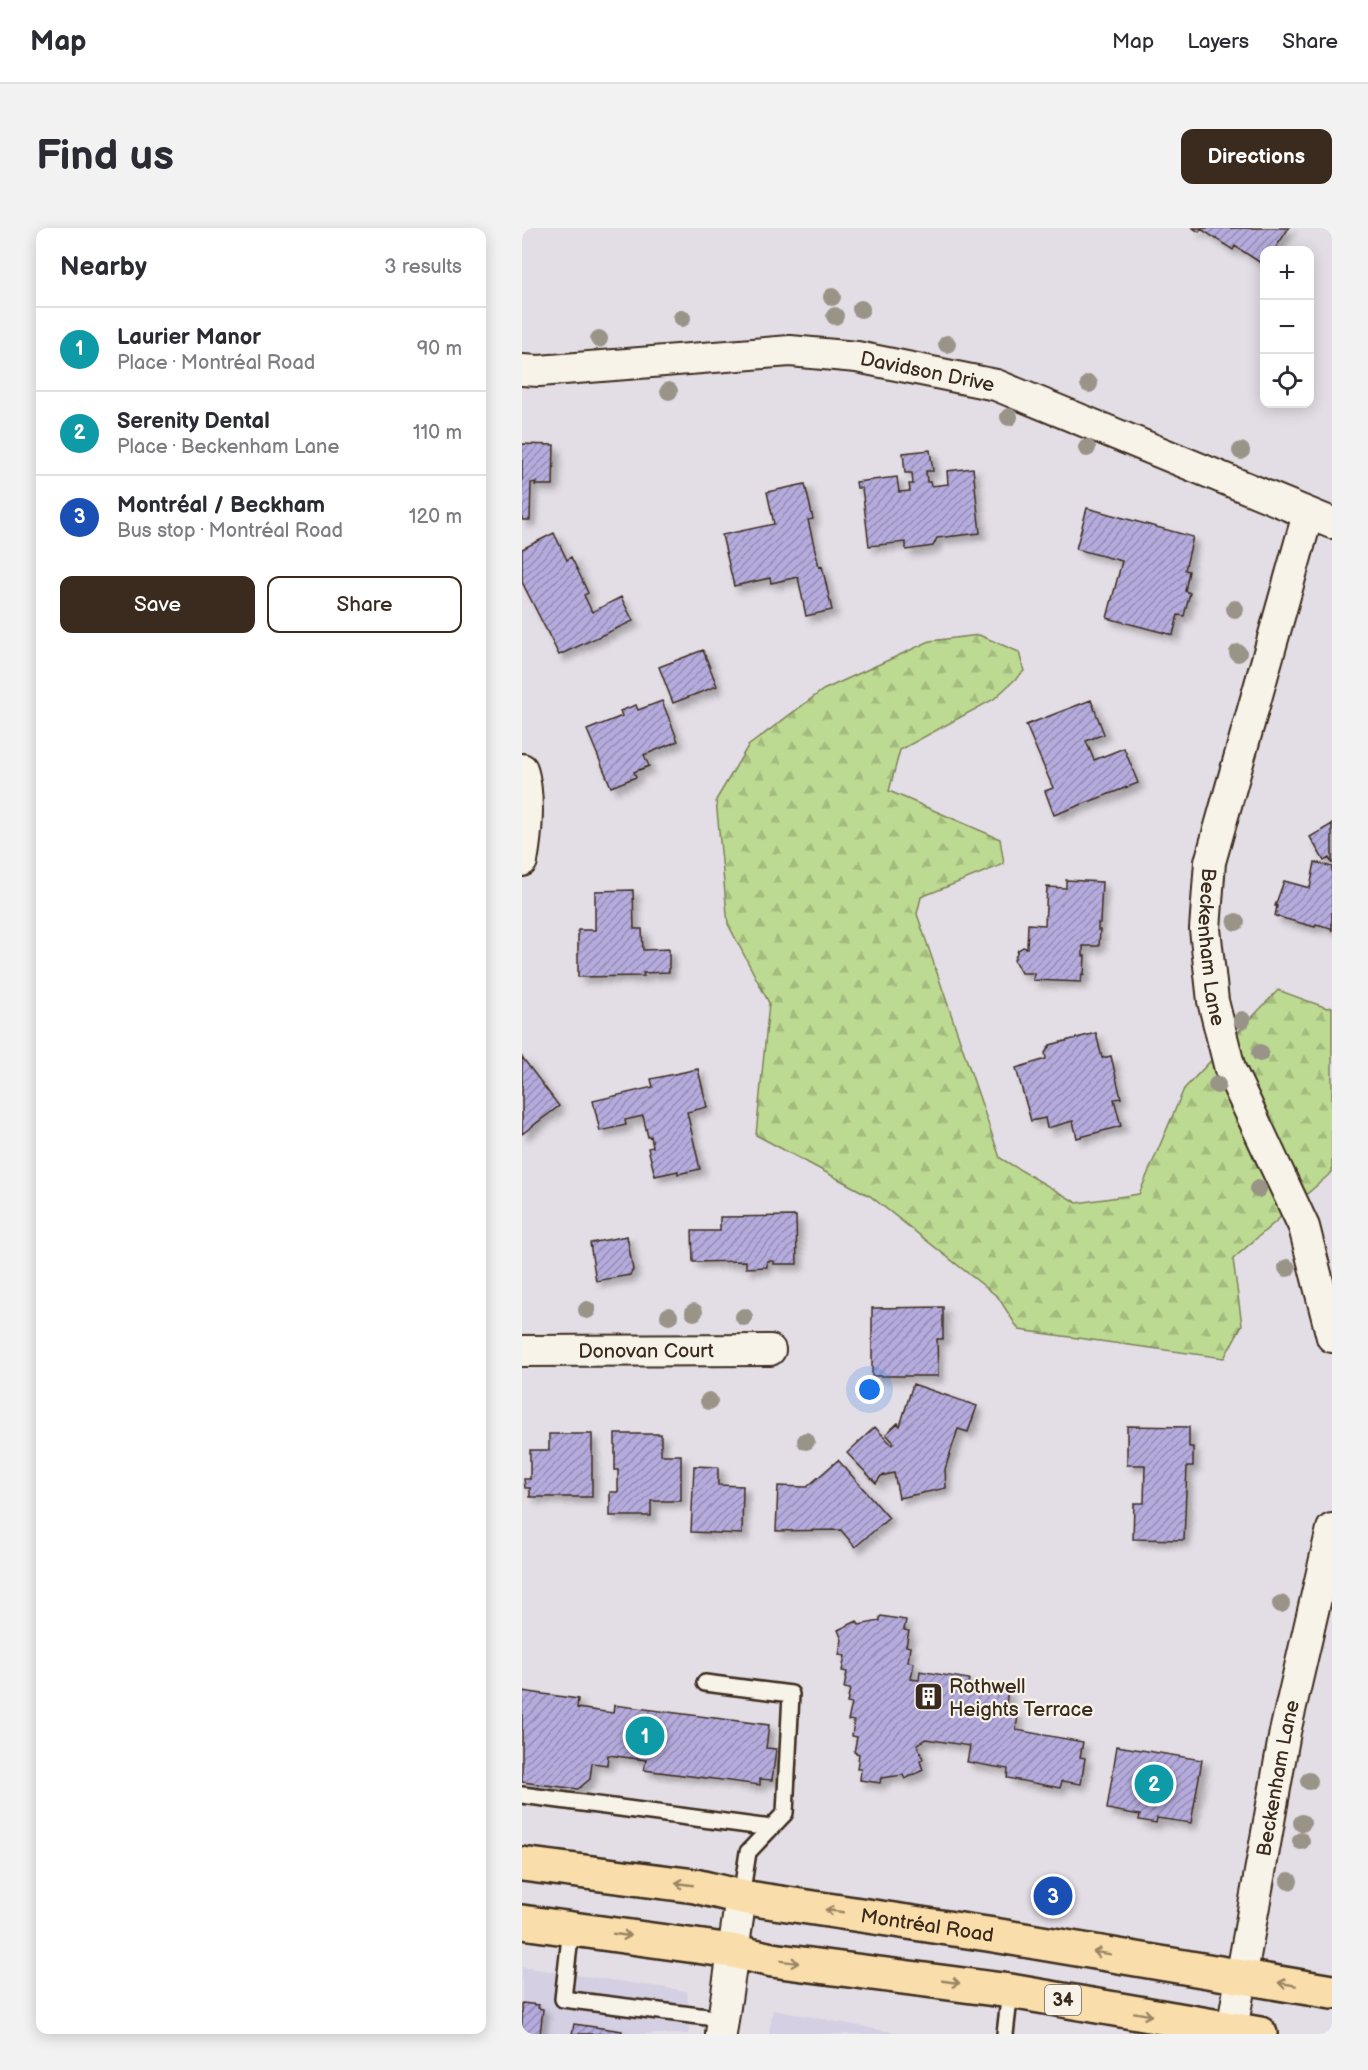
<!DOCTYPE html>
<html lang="en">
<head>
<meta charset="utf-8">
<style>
  :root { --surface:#fff; --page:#f2f2f3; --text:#2b2b33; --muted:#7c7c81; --line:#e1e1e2; --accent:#3b2a1e }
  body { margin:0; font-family:"Balsamiq Sans",sans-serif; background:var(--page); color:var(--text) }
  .controls { position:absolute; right:18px; top:18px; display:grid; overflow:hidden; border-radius:12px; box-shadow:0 3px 15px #0003 }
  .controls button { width:54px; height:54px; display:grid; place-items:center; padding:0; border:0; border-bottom:2px solid var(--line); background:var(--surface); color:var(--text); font:30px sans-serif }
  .you { position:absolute; left:348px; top:1162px; width:21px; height:21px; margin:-15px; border:4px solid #fff; border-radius:50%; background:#1a73e8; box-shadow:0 0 0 9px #1a73e833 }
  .badge { display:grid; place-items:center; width:39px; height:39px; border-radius:50%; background:var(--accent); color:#fff; font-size:20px; font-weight:700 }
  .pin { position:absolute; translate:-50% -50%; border:3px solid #fff; box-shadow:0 2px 6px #0006 }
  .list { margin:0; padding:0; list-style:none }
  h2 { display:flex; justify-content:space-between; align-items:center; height:78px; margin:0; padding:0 24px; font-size:26px }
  h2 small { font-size:20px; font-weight:400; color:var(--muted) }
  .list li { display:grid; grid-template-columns:39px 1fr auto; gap:18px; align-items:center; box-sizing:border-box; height:84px; padding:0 24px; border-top:2px solid var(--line) }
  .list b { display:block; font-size:22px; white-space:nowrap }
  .list p { margin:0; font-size:20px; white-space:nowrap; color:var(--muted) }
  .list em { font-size:20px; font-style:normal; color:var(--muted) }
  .actions { display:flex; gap:12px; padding:18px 24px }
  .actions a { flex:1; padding:14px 0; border:2px solid var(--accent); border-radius:12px; text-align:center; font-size:21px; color:var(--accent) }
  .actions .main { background:var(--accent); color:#fff }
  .icon { flex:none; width:33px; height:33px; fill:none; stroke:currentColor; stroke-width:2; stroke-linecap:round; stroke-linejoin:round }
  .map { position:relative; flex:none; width:810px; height:1806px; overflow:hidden; border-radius:12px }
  header { display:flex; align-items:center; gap:36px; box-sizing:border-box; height:84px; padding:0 30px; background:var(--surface); border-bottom:2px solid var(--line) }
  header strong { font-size:28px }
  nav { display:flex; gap:33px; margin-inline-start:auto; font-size:21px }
  .intro { display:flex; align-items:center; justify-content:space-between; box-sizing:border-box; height:144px; padding:0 36px }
  h1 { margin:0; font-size:42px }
  .button { padding:15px 27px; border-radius:12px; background:var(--accent); color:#fff; font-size:21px; font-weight:700 }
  main { display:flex; gap:36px; padding:0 36px }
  aside { flex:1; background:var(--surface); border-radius:12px; box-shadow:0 3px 15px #0003 }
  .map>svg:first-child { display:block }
  .built { fill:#d5cfe3 }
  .forest { fill:url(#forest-firs); stroke:#7c8258; stroke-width:1.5 }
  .building { fill:url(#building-hatch); stroke:#3b2a1e; stroke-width:1.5; filter:url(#shadow) }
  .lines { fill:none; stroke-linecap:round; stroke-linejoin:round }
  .service-casing { stroke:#3b2a1e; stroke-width:20 }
  .minor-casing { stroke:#3b2a1e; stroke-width:34 }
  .primary-casing { stroke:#3b2a1e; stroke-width:38 }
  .service { stroke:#f7f3e8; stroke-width:15 }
  .minor { stroke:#f7f3e8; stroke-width:30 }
  .primary { stroke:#f9deab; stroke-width:33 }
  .tree { fill:#999388 }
  .oneway { stroke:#9a8464 }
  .labels { text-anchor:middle; stroke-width:4.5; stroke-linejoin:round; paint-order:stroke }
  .shield { fill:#f7f3e8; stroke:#73665b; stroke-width:1.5 }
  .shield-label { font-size:18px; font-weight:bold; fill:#3b2a1e }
  .street-label { font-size:20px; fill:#3b2a1e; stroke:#f7f3e8 }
  .poi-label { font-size:20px; fill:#3b2a1e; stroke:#f7f3e8; text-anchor:start }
</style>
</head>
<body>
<header>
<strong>Map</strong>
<nav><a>Map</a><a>Layers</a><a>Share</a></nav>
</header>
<div class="intro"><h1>Find us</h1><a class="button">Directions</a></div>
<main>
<aside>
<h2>Nearby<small>3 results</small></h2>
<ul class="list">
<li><span class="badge" style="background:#0f9aa8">1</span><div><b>Laurier Manor</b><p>Place · Montréal Road</p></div><em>90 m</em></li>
<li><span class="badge" style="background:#0f9aa8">2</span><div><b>Serenity Dental</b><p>Place · Beckenham Lane</p></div><em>110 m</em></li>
<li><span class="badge" style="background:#1a4fb4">3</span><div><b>Montréal / Beckham</b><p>Bus stop · Montréal Road</p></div><em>120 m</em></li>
</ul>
<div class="actions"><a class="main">Save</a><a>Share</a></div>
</aside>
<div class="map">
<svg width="810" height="1806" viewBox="0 0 810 1806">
  <defs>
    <pattern id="forest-firs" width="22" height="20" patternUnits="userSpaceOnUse" patternTransform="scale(1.5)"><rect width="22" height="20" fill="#bdda92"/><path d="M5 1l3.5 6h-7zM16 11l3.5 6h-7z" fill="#a3bb7d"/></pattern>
    <pattern id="building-hatch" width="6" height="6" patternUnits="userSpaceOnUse" patternTransform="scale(1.5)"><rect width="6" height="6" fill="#b5acdd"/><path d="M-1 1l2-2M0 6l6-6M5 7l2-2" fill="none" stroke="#948cb3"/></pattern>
    <filter id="shadow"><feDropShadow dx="5.5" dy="5.5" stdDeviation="3" flood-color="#0004"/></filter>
  </defs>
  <rect width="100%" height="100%" fill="#e3dee5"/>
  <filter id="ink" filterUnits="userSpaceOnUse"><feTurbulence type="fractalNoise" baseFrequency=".0167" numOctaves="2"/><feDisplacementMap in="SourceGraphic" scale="12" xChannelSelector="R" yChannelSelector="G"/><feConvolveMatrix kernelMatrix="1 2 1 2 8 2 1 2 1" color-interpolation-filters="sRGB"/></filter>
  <g filter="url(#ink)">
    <path class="built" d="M0,1739l165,24 3,33 -2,10h-166z
      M251,1782l131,24h-135z"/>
    <path class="forest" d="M457,407l40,17 5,19 -30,28 -94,51 -11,41 111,48 4,25 -83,33 -4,17 83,244 77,45 62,-9 45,-105 94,-99 49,18 5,-1v165l-99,87 9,66 -18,33 -205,-28 -21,-33 -128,-101 -114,-61 13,-132 -41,-79 -12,-124 32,-54 75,-56 107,-49z"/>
    <path class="building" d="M671,0h96l-15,22h-10v15l-29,-19 -2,4 -32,-21 -2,3z
      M0,216l32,1 -1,40h-18l1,-3 -5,1 -1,37h-8z
      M408,222l3,21h-7l1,11h3l1,4 17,-2 -1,-13 26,-3 7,65 -43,5 -4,8 -27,4v-8l-37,4 -7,-58h-5l-1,-6 41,-5 2,15 11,-1 -1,-7h4l-1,-11h-7l-2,-20z
      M283,256l8,35 -5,1 11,47 3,-1 10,44 -26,6 -8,-39 -27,6 -1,-5 -36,8 -12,-51 52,-11 -7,-32z
      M565,280l106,29 -8,33 4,1 -4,20 5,2 -6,23 -6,-1 -5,20 -66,-17 15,-57 -46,-12z
      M32,305l13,27 4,-3 8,16 9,20 -4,2 8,17 29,-15 12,24 -74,34 -37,-73v-33z
      M181,422l14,36 -44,17 -14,-36z
      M569,472l13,34 -18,7 8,19 30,-12 14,35 -84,32 -9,-24 8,-3 -27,-63z
      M140,473l16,40 -34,14 5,11 -15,6 2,5 -25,10 -24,-57 35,-14 -2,-5 16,-6 2,5z
      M810,596v40l-3,-6 -5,3 -14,-24z
      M793,634l17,5v64l-1,-3 -15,-4 -1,3 -40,-11 2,-10h-2l9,-25 26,7z
      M544,652l36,2 -2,41h-2v7h2l-1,16h-16v10h2l-1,19 -2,-1 -1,8 -48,-2 1,-7h-13l-7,-13 4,-10 5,-3 4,1 1,-24 17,1 2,-38 19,1z
      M111,662l1,39h8l1,21 26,-1v23l-26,1 1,3 -66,1v-47h17v-39z
      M574,805l6,25 9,-2 10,42 -7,1 7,27 -44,12 -4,-17 -26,7 -2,-10 -14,3 -15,-53 30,-9 -1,-6 5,-8z
      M0,829l37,49 -37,28z
      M176,841l9,38 -20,5 13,57 -22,5v-3l-23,5 -7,-28 5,-1 -2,-11 -3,1 -5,-21 -18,4 1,5 -26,6 -7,-30 60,-14 -2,-8z
      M274,988l1,48h-23v-3h-7v6l-21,1v-7l-53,1 -1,-31h28v-14z
      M105,1008l6,34 -3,5 -34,6 -6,-38z
      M421,1079v32h-6l1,37h-66v-68z
      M391,1156l64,22 -9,26 -10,-3 -13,40 1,19 -47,10 -5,-25 -13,3 -5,7 -29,-30 28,-26 17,18 2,-2 -8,-9 12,-11 2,3z
      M605,1198l62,1v20h4v19h-6l-3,74 -51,-1 1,-36h10l1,-38h-18z
      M27,1206h43v63h-62v-9h-5l-1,-9h6v-29h19z
      M93,1206h46v21h20v46h-30v15h-41v-24h8v-22h-3z
      M316,1232l51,58 -34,29 -14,-17 -65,1 2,-45 29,1z
      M172,1238l24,1v18l25,1 -1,48 -51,-2z
      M359,1388l25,4 -2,10 5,1 -3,15 4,1 -2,15 6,1 -3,16 8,1 1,-9 49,8 -1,6 40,6 -3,20 13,4 -2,15 67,12 -3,15 5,1 -4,26 -19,-3 -2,7 -53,-10 1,-9 -41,-7 3,-16 -44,-7 -9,5 6,15 -3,2 3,9 -18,9 -2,-4 -22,3 -1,5 -20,-3 1,-11h-4l2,-15 -5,-2 3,-15 -5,-1 2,-15 -6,-1 4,-16 -5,-1 3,-14 -6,-1 3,-16 -5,-1 3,-15 -6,-1 3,-15 -4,-10 19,-9 2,4 21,-4v-4z
      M0,1463l56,8 -1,9 36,5 1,-8 155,20 -3,23 10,1 -4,31 -12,-1v6l-116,-15 2,-10 -38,-5 -1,10 -15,-2 -2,16 -12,10 -56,-7z
      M595,1518l85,14 -11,63 -34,-5 -1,5 -17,-3 1,-5 -33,-6z
      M0,1775l17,2 -1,3 5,1 -3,25h-18z
      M52,1796l48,7v3h-50z"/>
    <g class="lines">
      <defs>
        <path id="service" d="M183,1455l86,11 -6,119 -37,39 -7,45
          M0,1567l249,33
          M49,1700l-8,71 160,20
          M483,1806l5,-43"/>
        <g id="minor">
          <path id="s1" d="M0,142l17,1 251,-20 67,6 139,28 336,138"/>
          <path id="s2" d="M786,286l-98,348 -5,67 8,72 17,68 74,158 28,110"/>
          <path d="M0,541c8,27 5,65 0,92"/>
          <path id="s3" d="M0,1123l248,-1"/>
          <path id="s4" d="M710,1801l53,-297 47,-203"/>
          <path d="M199,1806l20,-137"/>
        </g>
        <g id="primary">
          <path id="s5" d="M0,1636l173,22 46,11 253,38 338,57"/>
          <path d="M0,1694l210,29 40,9 238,31 250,43"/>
        </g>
      </defs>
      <use href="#service" class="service-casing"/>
      <use href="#minor" class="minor-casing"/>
      <use href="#primary" class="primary-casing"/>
      <use href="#service" class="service"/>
      <use href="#minor" class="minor"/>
      <use href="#primary" class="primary"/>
    </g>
    <g class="tree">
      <circle cx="310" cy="69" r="9"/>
      <circle cx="339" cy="81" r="9"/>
      <circle cx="313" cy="88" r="9"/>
      <circle cx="160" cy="90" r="9"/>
      <circle cx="77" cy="111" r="9"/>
      <circle cx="425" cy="116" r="9"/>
      <circle cx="567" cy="156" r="9"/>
      <circle cx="147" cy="163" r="9"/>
      <circle cx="487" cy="189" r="9"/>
      <circle cx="565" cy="220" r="9"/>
      <circle cx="719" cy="223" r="9"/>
      <circle cx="713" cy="381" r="9"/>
      <circle cx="716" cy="425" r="9"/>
      <circle cx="714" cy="694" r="9"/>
      <circle cx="720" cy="792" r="9"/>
      <circle cx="738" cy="825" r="9"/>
      <circle cx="695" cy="857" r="9"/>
      <circle cx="736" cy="961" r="9"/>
      <circle cx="765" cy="1040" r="9"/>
      <circle cx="65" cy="1082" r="9"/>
      <circle cx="172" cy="1084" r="9"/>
      <circle cx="147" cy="1088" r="9"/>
      <circle cx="222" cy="1089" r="9"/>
      <circle cx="187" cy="1173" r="9"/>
      <circle cx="284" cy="1213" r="9"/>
      <circle cx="759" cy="1376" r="9"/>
      <circle cx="787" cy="1553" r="9"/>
      <circle cx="780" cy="1595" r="9"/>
      <circle cx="779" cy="1613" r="9"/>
      <circle cx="767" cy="1653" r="9"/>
    </g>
    <defs><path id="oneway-shaft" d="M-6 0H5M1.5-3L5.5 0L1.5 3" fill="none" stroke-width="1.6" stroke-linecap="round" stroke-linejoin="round" transform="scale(1.5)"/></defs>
    <g class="oneway">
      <use href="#oneway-shaft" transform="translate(162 1656) rotate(-172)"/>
      <use href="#oneway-shaft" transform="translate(312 1683) rotate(-172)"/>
      <use href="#oneway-shaft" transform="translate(100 1707) rotate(8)"/>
      <use href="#oneway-shaft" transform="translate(580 1725) rotate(-171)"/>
      <use href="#oneway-shaft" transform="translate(268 1734) rotate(7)"/>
      <use href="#oneway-shaft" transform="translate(429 1754) rotate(8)"/>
      <use href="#oneway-shaft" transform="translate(765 1756) rotate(-170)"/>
      <use href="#oneway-shaft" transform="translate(621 1786) rotate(10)"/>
    </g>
  </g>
  <defs>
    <symbol id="building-square" viewBox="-11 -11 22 22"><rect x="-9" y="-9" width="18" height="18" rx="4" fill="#3b2a1e" stroke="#f7f3e8"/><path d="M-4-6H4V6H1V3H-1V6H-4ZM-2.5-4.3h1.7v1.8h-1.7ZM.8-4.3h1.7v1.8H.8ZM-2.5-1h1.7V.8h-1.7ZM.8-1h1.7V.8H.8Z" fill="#fff"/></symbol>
  </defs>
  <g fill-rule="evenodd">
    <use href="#building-square" x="390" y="1452" width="33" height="33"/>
  </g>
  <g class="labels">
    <rect class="shield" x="523" y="1757" width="36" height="30" rx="4.5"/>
    <g class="shield-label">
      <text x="541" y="1778">34</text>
    </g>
    <g class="street-label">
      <text dy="7" stroke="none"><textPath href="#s1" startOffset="408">Davidson Drive</textPath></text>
      <text dy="7" stroke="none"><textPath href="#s2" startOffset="447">Beckenham Lane</textPath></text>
      <text dy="7" stroke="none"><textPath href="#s3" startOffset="124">Donovan Court</textPath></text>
      <text dy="7" stroke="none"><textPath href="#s4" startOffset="255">Beckenham Lane</textPath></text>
      <text dy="7" stroke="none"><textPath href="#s5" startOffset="410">Montréal Road</textPath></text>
    </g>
    <g class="poi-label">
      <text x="427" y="1465">Rothwell<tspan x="427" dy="23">Heights Terrace</tspan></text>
    </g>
  </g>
</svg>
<div class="controls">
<button>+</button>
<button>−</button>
<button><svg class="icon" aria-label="locate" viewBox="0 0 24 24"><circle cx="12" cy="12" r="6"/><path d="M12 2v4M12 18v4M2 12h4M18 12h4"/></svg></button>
</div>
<div class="you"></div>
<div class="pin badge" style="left:123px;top:1508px;background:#0f9aa8">1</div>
<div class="pin badge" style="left:632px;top:1556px;background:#0f9aa8">2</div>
<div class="pin badge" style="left:531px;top:1668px;background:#1a4fb4">3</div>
</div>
</main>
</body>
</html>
